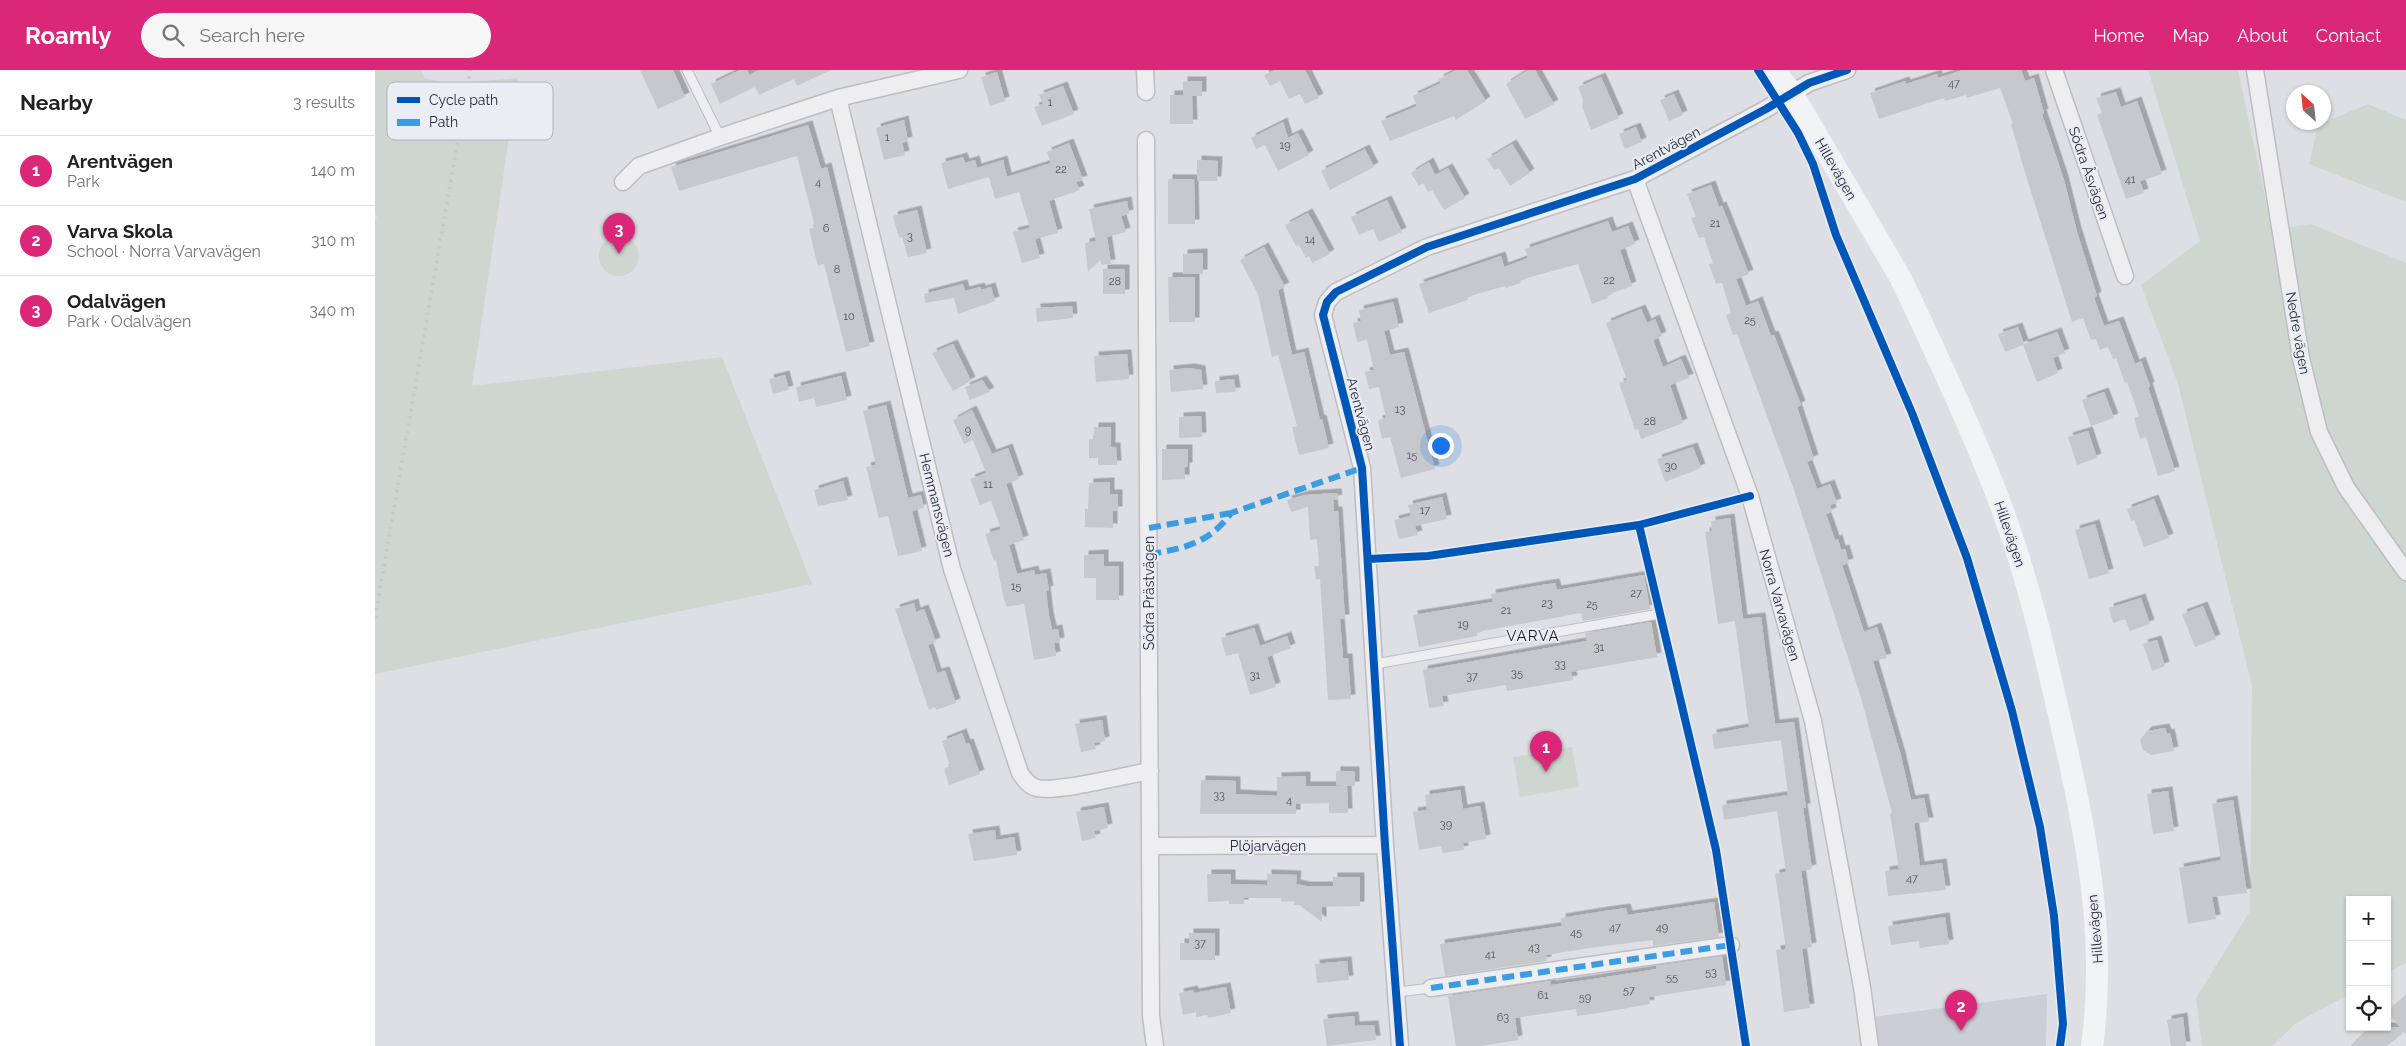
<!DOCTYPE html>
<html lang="en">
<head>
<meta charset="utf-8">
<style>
  :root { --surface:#fff; --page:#f6f6f6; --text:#202124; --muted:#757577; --line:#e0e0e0; --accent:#db2777 }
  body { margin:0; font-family:Raleway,sans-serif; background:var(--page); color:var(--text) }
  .controls { position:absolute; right:15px; bottom:15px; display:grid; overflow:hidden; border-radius:0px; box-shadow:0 1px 4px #0004 }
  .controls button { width:45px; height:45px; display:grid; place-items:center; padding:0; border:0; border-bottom:1px solid var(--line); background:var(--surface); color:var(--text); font:25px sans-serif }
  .compass { position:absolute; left:1911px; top:15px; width:45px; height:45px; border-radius:50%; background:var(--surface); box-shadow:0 1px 4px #0004; rotate:333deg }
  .you { position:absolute; left:1065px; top:375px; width:18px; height:18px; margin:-12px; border:4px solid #fff; border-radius:50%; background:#1a73e8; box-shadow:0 0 0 8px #1a73e833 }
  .badge { display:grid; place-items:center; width:32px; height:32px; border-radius:50%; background:var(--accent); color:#fff; font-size:16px; font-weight:700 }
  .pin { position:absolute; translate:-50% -41px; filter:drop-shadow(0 1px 2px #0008) }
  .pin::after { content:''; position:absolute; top:26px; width:18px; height:15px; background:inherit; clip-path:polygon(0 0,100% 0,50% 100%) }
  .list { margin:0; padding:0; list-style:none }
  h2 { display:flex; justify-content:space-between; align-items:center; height:65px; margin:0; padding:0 20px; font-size:21px }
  h2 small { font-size:16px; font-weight:400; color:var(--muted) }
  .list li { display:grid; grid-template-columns:32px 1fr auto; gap:15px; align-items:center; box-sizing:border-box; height:70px; padding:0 20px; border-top:1px solid var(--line) }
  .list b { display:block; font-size:19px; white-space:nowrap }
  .list p { margin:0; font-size:16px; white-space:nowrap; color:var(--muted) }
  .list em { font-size:16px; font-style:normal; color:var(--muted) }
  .icon { flex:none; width:28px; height:28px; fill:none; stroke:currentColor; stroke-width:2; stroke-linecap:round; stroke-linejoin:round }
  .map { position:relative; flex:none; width:2031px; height:976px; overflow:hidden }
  header { display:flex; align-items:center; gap:30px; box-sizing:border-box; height:70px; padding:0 25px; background:var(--accent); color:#fff }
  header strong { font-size:24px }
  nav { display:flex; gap:28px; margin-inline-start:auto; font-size:18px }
  .search { width:350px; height:45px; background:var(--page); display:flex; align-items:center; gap:12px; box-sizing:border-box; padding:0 18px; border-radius:28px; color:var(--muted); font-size:19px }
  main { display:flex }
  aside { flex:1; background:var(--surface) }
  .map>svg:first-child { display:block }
  .built { fill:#ccced7 }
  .green { fill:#cdd7cf }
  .building { fill:#c7c8cc; filter:url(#shadow) }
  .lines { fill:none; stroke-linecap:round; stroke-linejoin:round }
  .lane-casing { stroke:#bdbdc2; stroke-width:11 }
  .street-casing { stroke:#bdbdc2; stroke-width:19 }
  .lane { stroke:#eeeef1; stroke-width:9 }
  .street { stroke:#eeeef1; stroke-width:16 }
  .secondary { stroke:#f2f3f5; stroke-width:22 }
  .rail { stroke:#c8c8cc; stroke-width:4; stroke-dasharray:2.5 5; stroke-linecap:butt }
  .quiet { stroke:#3c9ce2; stroke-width:6; stroke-dasharray:12 6; stroke-linecap:butt }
  .cycleway-casing { stroke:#ebedf4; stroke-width:11 }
  .cycleway { stroke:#0057b8; stroke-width:8 }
  .labels { text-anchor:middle; stroke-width:4; stroke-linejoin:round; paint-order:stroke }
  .number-label { font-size:11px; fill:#4f5261 }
  .street-label { font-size:14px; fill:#262a3c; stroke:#ebedf4 }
  .neighbourhood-label { font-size:15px; letter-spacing:1px; fill:#191c2d; stroke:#ebedf4 }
  .key { fill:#ebedf4; stroke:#b0b2bd; stroke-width:1 }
  .key-label { font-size:14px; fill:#262a3c }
</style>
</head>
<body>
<header>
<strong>Roamly</strong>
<div class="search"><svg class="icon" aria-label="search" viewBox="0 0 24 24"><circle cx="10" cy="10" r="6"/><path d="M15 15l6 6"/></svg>Search here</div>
<nav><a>Home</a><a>Map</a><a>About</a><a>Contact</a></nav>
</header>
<main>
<aside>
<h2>Nearby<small>3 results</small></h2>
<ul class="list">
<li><span class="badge">1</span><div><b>Arentvägen</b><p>Park</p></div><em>140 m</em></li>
<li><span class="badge">2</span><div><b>Varva Skola</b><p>School · Norra Varvavägen</p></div><em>310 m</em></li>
<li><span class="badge">3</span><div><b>Odalvägen</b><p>Park · Odalvägen</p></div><em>340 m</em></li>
</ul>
</aside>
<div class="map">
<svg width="2031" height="976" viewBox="0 0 2031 976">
  <defs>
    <filter id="shadow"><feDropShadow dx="4.5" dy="-4.5" stdDeviation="0" flood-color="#0004"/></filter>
  </defs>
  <rect width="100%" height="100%" fill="#dedfe4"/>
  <path class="built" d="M1672,924l-1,52h-169l-4,-29z"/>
  <path class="green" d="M0,0h46l4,8 22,6 71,-6 -46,308 250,-29 90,227 -437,90v-455l2,-1 -2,-5z
    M1773,0h90l34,160 39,-6 95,39v700l-19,10v-73h-37v94l-54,29 -24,23h-70l-6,-48 54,-87 2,-225 -74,-302 -37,-99 59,-44z
    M1993,34l38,16v82l-97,-38 9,-39z
    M224 186a20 20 0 1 1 40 0a20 20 0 1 1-40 0Z
    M1197,677l7,40 -59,10 -7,-40z"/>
  <path class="building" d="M265,0h33l12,27 -27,12z
    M365,0h7l2,5 10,-5h72l-34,16 -3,-7 -35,16 -4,-8 -35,17 -9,-20z
    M900,0h30l14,28 -14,6 -5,-10 -11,5 -9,-18 -10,5 -6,-11z
    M1081,0h11l19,31 -30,19 -2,-4 -64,25 -9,-20 36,-15 -4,-10 28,-13 -2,-4z
    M1153,0h7l19,34 -29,15 -19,-35z
    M1588,0h58l4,11 9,-3 10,35 -2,1 22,66 13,52 20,64 -3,2 10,28 15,-5 16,43 6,-3 9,25 -2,1 27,84 -17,5 -12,-39 -6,2 -6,-21 5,-2 -12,-34 -2,1 -9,-25 -3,1 -5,-12 -8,3 -4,-11 -5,1 -8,-22 -11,4 -49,-156 -12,-42h2l-13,-36 -33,10 -1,-3 -21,6 -1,-3 -65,21 -9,-26 35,-12 1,3 31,-10 1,4z
    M622,2l8,29 -15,5 -9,-29z
    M1226,7l18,41 -28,12 -9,-24 1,-6 -5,-13z
    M808,11h19v15h-10l1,28h-23v-29h13z
    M688,16l11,28 -32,12 -8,-19 9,-3 -4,-9z
    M1741,22l5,15 16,-6 25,73 -22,7 4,12 -18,6 -29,-84 5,-2 -6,-15z
    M1299,24l9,21 -14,6 -9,-21z
    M529,50l4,21 -6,2 3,12 -21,5 -8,-32z
    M908,52l5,16 10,-5 11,22 -31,16 -13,-26 -9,4 -5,-11z
    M433,55l13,44 6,-2 43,179 -24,6 -22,-88 -6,2 -4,-15 -5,-22 6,-2 -18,-71 -118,35 -8,-24z
    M1261,57l6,15 -17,7 -6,-15z
    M694,73l14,37 -7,2 4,8 -31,11 9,32 -23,6 5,19 -18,5 -9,-31 17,-4 -11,-36 -24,7 -6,-22 -41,12 -7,-26 22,-6 2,6 10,-3 2,8 26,-8 4,17 44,-14 -4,-11z
    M1137,74l18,29 -20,13 -11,-18 -5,2 -7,-11z
    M990,79l9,18 -44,23 -9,-19z
    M822,90l21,1 -1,20h-20z
    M1054,92l6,13 13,-7 17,30 -21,12 -12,-20 -4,2 -5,-9 -4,3 -8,-13z
    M793,109h26l1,45h-27z
    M1336,115l8,22 3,-1 27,68 -13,5 10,27 12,-5 13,35 3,-1 27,70 -4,2 17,52 -7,3 10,27 13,-5 7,19 -7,2 2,7 -6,2 9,26 3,-1 3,11 4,-1 4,14 -7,2 22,67 13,-5 10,31 -14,3 28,95 10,44 13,-2 5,24 -15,1 6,43 22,-3 4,27 -58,6 -3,-25 14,-2 -9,-55 2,-1 -31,-115 -67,-208 -57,-156 -4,1 -7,-20 5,-2 -9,-30 -6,1 -7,-20 4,-1 -9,-26 -5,1 -8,-20 5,-1 -9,-23z
    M1012,130l15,32 -23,10 -6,-13 -14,6 -8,-18z
    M752,131l2,13 -8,2 5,16 -19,5 4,27 -9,1 -2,-6 -12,13 -3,-29 11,-2 -7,-32z
    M542,140l10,43 -19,4 -6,-20 -3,1 -6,-22z
    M933,143l22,41 -18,9 -3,-7 -3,2 -7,-13 -3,1 -11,-21z
    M1233,151l4,11 16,-6 7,18 -15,6 12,36 -25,9 1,3 -16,6 -14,-40 -58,16 1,3 -15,5 -1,-2 -38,11 1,3 -39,13 -10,-29 82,-28 3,11 24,-9 -3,-9z
    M889,177l21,40 -7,3 14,65 12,-3 16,68 2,-1 7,29 -30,7 -7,-28 5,-1 -19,-71 -6,2 -14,-63 -18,-34z
    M828,183v21h-20v-20z
    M728,199h22v25h-22z
    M793,207h27v45h-26z
    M588,214l2,7 15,-4 1,3 10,-3 4,14 -37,13 -4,-16 -29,5 -1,-9z
    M1018,232l6,25 -15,4 6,24 14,-3 31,117 -34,9 -11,-41 -8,2 -4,-19 8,-2 -7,-31 -10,2 -4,-17 9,-2 -7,-30 -10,2 -4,-19 8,-2 -2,-11z
    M697,236l1,12 -36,4 -1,-14z
    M1266,239l6,14 8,-4 7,17 -9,4 10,27 18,-8 8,19 -19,7 13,38 -42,16 -3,-10 -3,1 -16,-47 8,-3 -21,-57z
    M1643,257l6,17 33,-12 8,21 -12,5 5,15 -21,9 -14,-37 -18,7 -7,-18z
    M578,274l18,37 -18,10 -21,-38z
    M752,284l2,25 -33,3 -2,-26z
    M815,298l11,2 2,19 -32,3 -2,-22z
    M410,305l4,15 -16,4 -4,-15z
    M466,306l6,24 -31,7 -2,-9 -15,4 -3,-15z
    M859,309l2,13 -20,1 -1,-12z
    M607,310l8,12 -20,8 -5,-13z
    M1729,322l10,26 -23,8 -9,-26z
    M511,335l22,93 13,-3 3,13 -12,3 10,40 -24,5 -10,-40 -9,2 -13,-51 10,-2 -13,-54z
    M597,340l20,44 16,-6 11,31 -13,5 18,56 -15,5 8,29 17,-4 1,5 11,-2 3,17 -3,1 3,25 3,14 6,-1 2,13 -6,1 2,13 -22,4 -10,-56 -17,3 -3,-7 -8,-40 -2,1 -9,-27 16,-5 -10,-28 -11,4 -10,-26 16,-6 -13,-33 -9,4 -11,-24z
    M826,346l1,21 -23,1v-21z
    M719,357h17v20h5l1,18h-19v-7h-9v-19h5z
    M1713,361l9,27 -20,7 -9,-28z
    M1318,377l8,21 -36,14 -8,-23z
    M787,379h26v18h-3v12l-23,1z
    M468,411l5,19 -30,6 -4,-16z
    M735,412v12h8v17h-5v17l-28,-1v-18h3l1,-26z
    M962,423l1,6 -5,1 1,11h4l7,108h-5l3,39h5l3,41 -23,1 -8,-121h-4l-2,-13h5l-2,-27 -7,1 -2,-33 -17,5 -4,-12 18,-5z
    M1067,427l5,22 -32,7 3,9 -19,4 -5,-19 17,-4 -3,-11z
    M1779,429l15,39 -25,9 -10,-27 -3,1 -4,-12z
    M1355,448l13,101 18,-2 14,107 19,-2 12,86h-3l9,61 -11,2 11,76 -10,2 8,59 -26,4 -8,-62 10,-1 -11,-75 11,-2 -9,-61 -53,9 -2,-15 66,-10 -7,-55 -67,9 -2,-15 37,-7 -14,-106 -17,3 -13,-92 7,-1 -1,-10z
    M1720,454l14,49 -20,6 -14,-49z
    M729,484v12h15v34h-23v-22h-12v-23z
    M1269,505l6,34 -67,12 -2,-8 -104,19v4l-58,11 -6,-32 80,-13 -2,-8 51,-9 13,-2 2,7z
    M1766,528l9,26 -20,7 -5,-12 -12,4 -4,-15z
    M539,533l2,9 8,-3 12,33 -8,3 9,28 8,-2 11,32 -20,7 -1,-3 -6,3 -34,-101z
    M1828,536l13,33 -21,8 -13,-33z
    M1276,552l6,35 -86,15 2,8 -66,11 -1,-6 -64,11 2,10 -15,2 -6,-38 164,-29 -2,-8z
    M879,558l6,18 27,-10 4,12 -24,9 9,30 -26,8 -12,-42 -12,3 -5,-18z
    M1782,570l8,26 -13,5 -9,-27z
    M727,650l3,21 -11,2 2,6 -15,3 -6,-28z
    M1790,658l2,6 3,-1 4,18 -23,4 -8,-5 -3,-10 7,-9z
    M587,663l4,11 3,-1 11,31 -31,11 -5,-16 6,-3 -8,-25z
    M961,701h19v15h-8l1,27h-19v-10l-33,1v10h-96l1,-34 35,1v13l41,2v-19l29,-1v10h36l-6,-1z
    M1085,720l3,19 17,-3 6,33 -23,4 1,7 -21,3 -2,-7 -22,4 -6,-38 14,-2 -2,-15z
    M1793,721l6,40 -21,3 -6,-40z
    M1858,730l14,93 -35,4 4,22 -28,5 -9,-56 42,-8 -9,-56z
    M729,737l4,21 -14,3 2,7 -14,3 -6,-29z
    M620,760l1,10 18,-3 3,18 -43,6 -6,-27z
    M832,804h24v10l36,1v-11l30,1 -1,9 10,2h27v-9h27v29l-38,1v15l-23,-17h-5v-4l-12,1 -1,-4h-37v6h-15v-3l-21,1z
    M1339,832l5,35 -66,9v-6l-64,8 -43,7 1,6 -102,15 -5,-32 122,-18 -1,-8 43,-7 22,-3 2,7z
    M1570,847l4,27 -29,4 -1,-7 -28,4 -3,-19z
    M814,863h26v27h-35v-17h9z
    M1347,886l4,29 -77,12 1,7 -51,9 -22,3 -1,-7 -61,9 3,22 -37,6h-25l-8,-50 102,-15 1,4 42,-6 64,-10 -1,-3z
    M972,891l2,19 -32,3 -2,-19z
    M851,917l5,26 -23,5 -1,-3 -11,2v-5l-13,3 -4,-22 14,-3 1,3z
    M2031,926v38l-2,-2 -17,14h-37l20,-19h30l-13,-15z
    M979,946l1,10 19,-1 2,15 -49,6 -4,-27z
    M1808,947l3,29h-15l-4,-26z"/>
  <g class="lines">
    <defs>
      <path id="lane" d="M312,0l33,67
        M1000,594l284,-50
        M1022,922l34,-4"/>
      <path id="street" d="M770,0l1,22
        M1679,0l71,206
        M1880,0l46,288 18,74 27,55 60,85
        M463,28l114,471 68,204c5,7 9,13 17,15 19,5 90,-13 113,-17
        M771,70l5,876 4,30
        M1260,109l115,317 63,225 49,266 8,59
        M248,112l16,-16 81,-29 118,-39 121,-28
        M776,776l234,-1
        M1056,918l300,-43
        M1025,976l-15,-201 -23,-377 -39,-153 4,-13 9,-10 91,-45 208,-68 131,-70 43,-26 38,-13"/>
    </defs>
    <use href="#lane" class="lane-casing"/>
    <use href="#street" class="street-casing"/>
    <use href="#lane" class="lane"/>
    <use href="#street" class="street"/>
    <path class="secondary" d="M1399,0l18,23 108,184 13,27c32,69 65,139 91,210 28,77 45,157 63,236 22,98 39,196 25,296"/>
    <path class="rail" d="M0,548l95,-548"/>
    <path class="quiet" d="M774,458l82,-15
      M774,484c34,-5 61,-11 82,-41l131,-45
      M1056,918l300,-43"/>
    <defs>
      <path id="cycleway" d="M1383,0l40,63 15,31 23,71 76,178 55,145 45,153 28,116 14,89 9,108 -3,22
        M1264,455l77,325 30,196
        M993,489l60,-3 211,-31 111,-29
        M1025,976l-15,-201 -23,-377 -39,-153 4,-13 9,-10 91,-45 208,-68 131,-70 43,-26 38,-13"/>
    </defs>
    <use href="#cycleway" class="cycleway-casing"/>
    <use href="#cycleway" class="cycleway"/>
  </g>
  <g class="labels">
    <g class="number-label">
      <text x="1579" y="17">47</text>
      <text x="675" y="36">1</text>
      <text x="512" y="71">1</text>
      <text x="910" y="79">19</text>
      <text x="686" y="103">22</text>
      <text x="1755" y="113">41</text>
      <text x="443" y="116">4</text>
      <text x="1340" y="157">21</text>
      <text x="451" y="162">6</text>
      <text x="535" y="170">3</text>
      <text x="935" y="173">14</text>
      <text x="462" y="203">8</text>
      <text x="1234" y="214">22</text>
      <text x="740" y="215">28</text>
      <text x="474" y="250">10</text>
      <text x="1375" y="254">25</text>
      <text x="1025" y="343">13</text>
      <text x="1275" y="355">28</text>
      <text x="593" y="364">9</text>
      <text x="1037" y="389">15</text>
      <text x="1296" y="400">30</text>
      <text x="613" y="418">11</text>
      <text x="1050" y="444">17</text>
      <text x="641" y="520">15</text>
      <text x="1261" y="527">27</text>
      <text x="1172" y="537">23</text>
      <text x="1217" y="538">25</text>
      <text x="1131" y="544">21</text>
      <text x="1088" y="558">19</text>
      <text x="1224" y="581">31</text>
      <text x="1185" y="598">33</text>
      <text x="1142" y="607">35</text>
      <text x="880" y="609">31</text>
      <text x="1097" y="610">37</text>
      <text x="844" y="729">33</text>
      <text x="914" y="734">4</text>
      <text x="1071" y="758">39</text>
      <text x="1537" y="812">47</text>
      <text x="1240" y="861">47</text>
      <text x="1287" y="861">49</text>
      <text x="1201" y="866">45</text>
      <text x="825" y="877">37</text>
      <text x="1159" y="881">43</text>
      <text x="1115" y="888">41</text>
      <text x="1336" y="906">53</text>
      <text x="1297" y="911">55</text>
      <text x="1254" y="924">57</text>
      <text x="1168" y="929">61</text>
      <text x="1210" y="931">59</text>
      <text x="1128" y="951">63</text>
    </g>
    <g class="street-label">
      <text transform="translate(1291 78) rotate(-28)" y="5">Arentvägen</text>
      <text transform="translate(1461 99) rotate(60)" y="5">Hillevägen</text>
      <text transform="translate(1714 103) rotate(71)" y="5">Södra Åsvägen</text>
      <text transform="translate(1923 263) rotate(80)" y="5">Nedre vägen</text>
      <text transform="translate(986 344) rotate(75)" y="5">Arentvägen</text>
      <text transform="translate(562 435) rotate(76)" y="5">Hemmansvägen</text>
      <text transform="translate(1635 464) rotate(71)" y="5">Hillevägen</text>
      <text transform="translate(774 523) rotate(-90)" y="5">Södra Prästvägen</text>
      <text transform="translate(1405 535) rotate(74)" y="5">Norra Varvavägen</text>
      <text x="893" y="781">Plöjarvägen</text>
      <text transform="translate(1720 859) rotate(-95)" y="5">Hillevägen</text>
    </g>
    <g class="neighbourhood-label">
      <text x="1158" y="571">VARVA</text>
    </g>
  </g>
  <rect x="12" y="12" width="166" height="58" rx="8" class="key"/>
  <rect x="22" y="27" width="23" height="6" fill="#0057b8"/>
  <rect x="22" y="49" width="23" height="7" fill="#3c9ce2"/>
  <g class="key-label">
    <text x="54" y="35">Cycle path</text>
    <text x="54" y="57">Path</text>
  </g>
</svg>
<div class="controls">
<button>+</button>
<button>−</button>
<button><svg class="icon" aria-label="locate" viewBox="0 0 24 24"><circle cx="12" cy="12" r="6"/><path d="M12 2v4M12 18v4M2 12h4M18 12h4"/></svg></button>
</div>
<svg class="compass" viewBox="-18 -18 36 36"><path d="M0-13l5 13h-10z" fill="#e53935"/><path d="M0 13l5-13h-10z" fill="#757577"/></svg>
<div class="you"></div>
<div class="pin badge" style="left:1171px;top:702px">1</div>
<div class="pin badge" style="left:1586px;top:961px">2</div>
<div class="pin badge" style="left:244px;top:184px">3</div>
</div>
</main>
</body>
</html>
